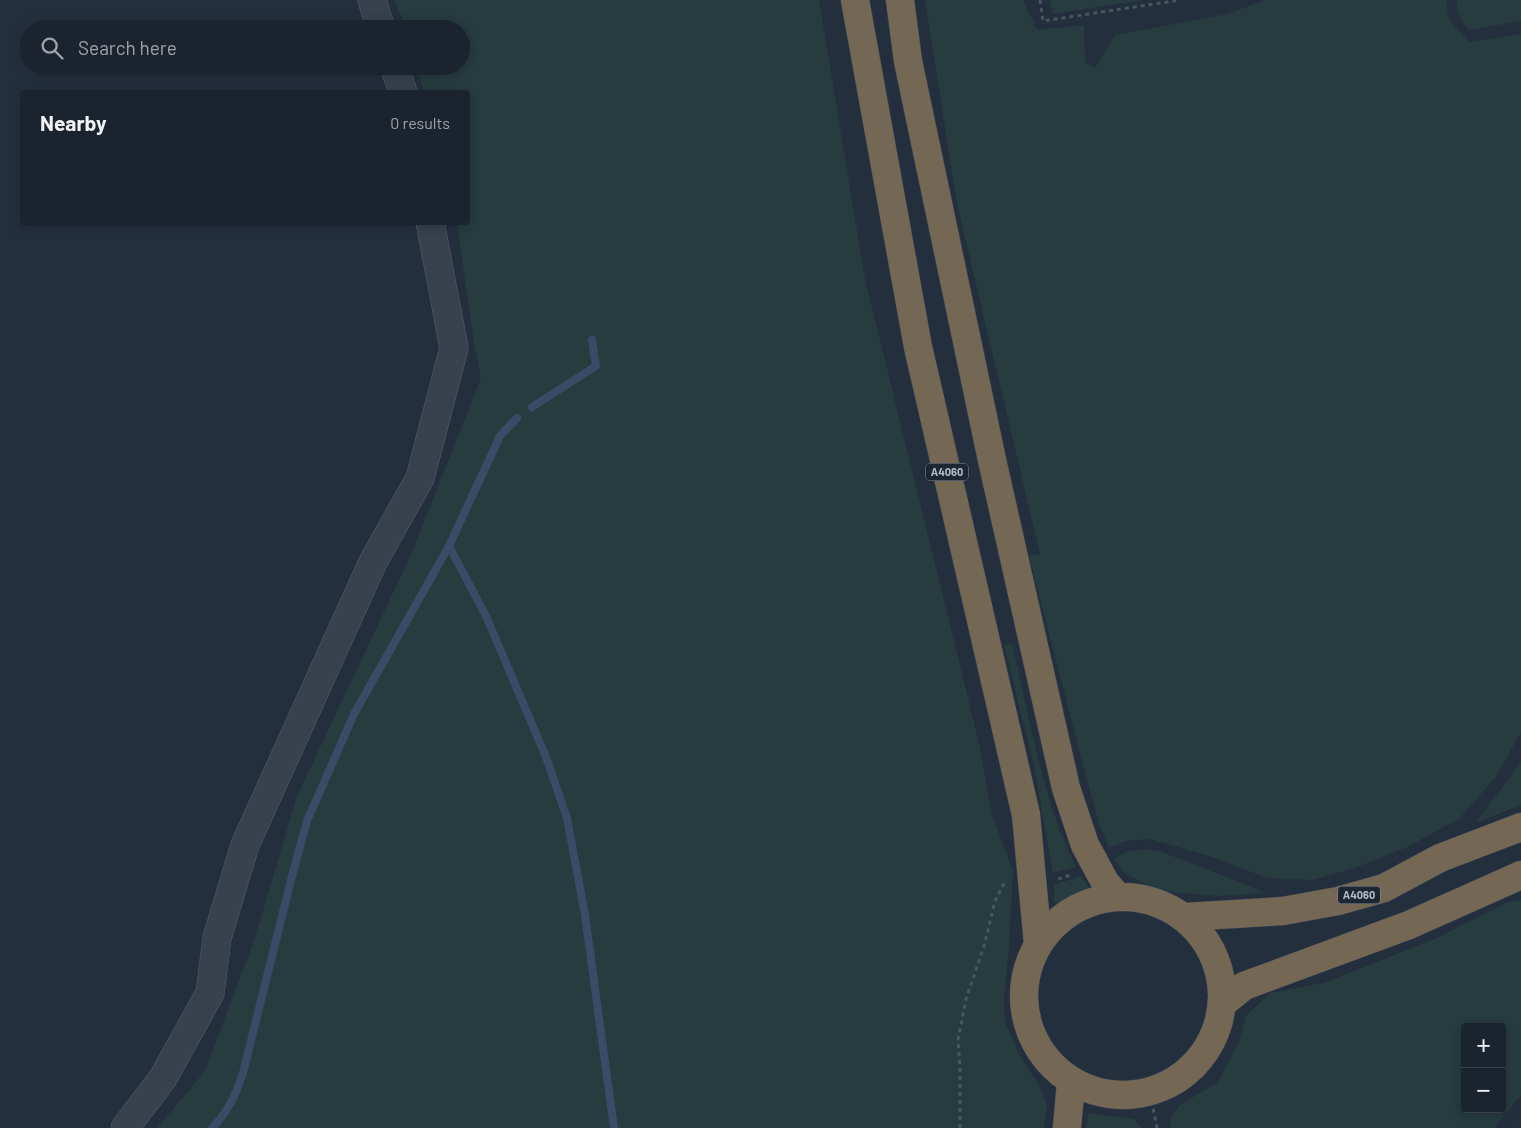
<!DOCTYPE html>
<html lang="en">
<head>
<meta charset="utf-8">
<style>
  :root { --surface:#1b232e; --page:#282f3a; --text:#f1f3f6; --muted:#a0a4aa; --line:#39404a }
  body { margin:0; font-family:Barlow,sans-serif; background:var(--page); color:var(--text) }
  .controls { position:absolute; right:15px; bottom:15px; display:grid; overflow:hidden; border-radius:5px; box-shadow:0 2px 12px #0003 }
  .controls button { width:45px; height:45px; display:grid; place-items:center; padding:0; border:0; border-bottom:1px solid var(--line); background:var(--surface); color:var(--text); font:25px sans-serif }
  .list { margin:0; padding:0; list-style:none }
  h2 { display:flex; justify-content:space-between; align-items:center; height:65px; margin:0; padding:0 20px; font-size:21px }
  h2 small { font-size:16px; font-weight:400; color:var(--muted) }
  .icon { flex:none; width:28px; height:28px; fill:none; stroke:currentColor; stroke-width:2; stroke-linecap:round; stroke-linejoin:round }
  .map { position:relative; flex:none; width:1521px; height:1128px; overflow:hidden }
  .search { position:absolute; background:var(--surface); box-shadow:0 2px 12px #0003; left:20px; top:20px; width:450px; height:55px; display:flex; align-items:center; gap:12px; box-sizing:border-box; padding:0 18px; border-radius:28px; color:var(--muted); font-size:19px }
  .panel { position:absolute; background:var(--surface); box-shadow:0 2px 12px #0003; left:20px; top:90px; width:450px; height:135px; border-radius:5px }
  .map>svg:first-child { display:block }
  .green { fill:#263c3f; fill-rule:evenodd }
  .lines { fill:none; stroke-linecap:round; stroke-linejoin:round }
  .stream { stroke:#394c67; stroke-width:8 }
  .minor-casing { stroke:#565f6c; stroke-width:29 }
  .highway-casing { stroke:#434c59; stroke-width:29 }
  .path { stroke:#44595c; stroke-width:3; stroke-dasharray:4 4; stroke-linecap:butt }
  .minor { stroke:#38414e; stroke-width:28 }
  .highway { stroke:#746855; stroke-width:28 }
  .labels { text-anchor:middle; stroke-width:4; stroke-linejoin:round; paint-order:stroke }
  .shield { fill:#1d2633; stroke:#878f9c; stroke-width:1 }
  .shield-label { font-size:11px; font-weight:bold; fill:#b4bcc9 }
</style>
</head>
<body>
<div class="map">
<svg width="1521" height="1128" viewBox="0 0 1521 1128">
  <rect width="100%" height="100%" fill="#242f3e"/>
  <path class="green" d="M394,0h425l46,279 114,464 13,72 21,56 -4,76 -5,49 1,27 17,36 18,28 7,18 -3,23h-887l48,-57 49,-130 43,-145 113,-239 71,-179 -7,-35 -17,-120 11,-1v-130h-44l-7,-26h44v-37h-54z
    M925,0h98l14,30 47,-5 1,37 10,6 20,-33 112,-21 39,-14h181c-2,20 10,30 23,42l51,-8v698l-26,46 -36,41 -52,28 -55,22 -40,11 -45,-2 -51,-20 -66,-19 -25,2 -16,7 -10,-24 -18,-67 -52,-201 11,-2 -83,-350z
    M1050,0h93l-91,14z
    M1457,0h64v21l-52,9c-8,-10 -13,-17 -12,-30z
    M1012,644c18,75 30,154 64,223l-23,6 -19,-107 -30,-121z
    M1521,762v43l-46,18z
    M1147,849l15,3 105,41 -48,3 -48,-4 -25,-8 -20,-10 -13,-15 15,-8z
    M1081,876l8,12 -32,15 -3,-1v-17z
    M1521,900v195l-27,33h-323l-1,-8 9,-14 39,-24 22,-43 5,-22 25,-24 53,-10 112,-44 73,-37zM1465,1027h37v82h-37z
    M1088,1113l46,6 8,9h-56z"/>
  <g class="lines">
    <path class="stream" d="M532,407l64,-41 -4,-26
      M449,546l37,70 60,141 21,61 18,97 29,213
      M212,1128c16,-16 24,-34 31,-55l49,-197 15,-55 47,-107 95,-168 51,-110 17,-18"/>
    <defs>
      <path id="minor" d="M372,0l9,29
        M394,66l9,26
        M125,1128l38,-50 47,-85 7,-55 28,-93 128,-283 47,-84 34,-130 -24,-126"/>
      <path id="highway" d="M855,0l63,347 108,468 12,129
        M900,0l8,61 84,399 74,328 19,57 20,37 12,14
        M1024 996a99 99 0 1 1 198 0a99 99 0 1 1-198 0Z
        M1185,917l98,-6 55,-10 46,-13 56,-30 81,-31
        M1223,1003l21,-17 165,-61 112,-50
        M1067,1128l4,-46"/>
    </defs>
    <use href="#minor" class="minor-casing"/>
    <use href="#highway" class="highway-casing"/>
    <path class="path" d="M1040,0l3,21 137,-21
      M1058,879l13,-4
      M1150,1093l7,35
      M960,1128v-58l-2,-30 8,-41 18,-53 11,-45 8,-16 3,-1"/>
    <use href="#minor" class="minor"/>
    <use href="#highway" class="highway"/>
  </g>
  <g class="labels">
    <g class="shield">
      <rect x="926" y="463.5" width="42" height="17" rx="4"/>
      <rect x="1338" y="886.5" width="42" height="17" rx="4"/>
    </g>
    <g class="shield-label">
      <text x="947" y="476">A4060</text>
      <text x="1359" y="899">A4060</text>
    </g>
  </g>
</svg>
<div class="controls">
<button>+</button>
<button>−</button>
</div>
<div class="search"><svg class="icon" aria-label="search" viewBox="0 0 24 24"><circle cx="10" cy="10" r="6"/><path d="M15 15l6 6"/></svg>Search here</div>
<section class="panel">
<h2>Nearby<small>0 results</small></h2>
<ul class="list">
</ul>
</section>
</div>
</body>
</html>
